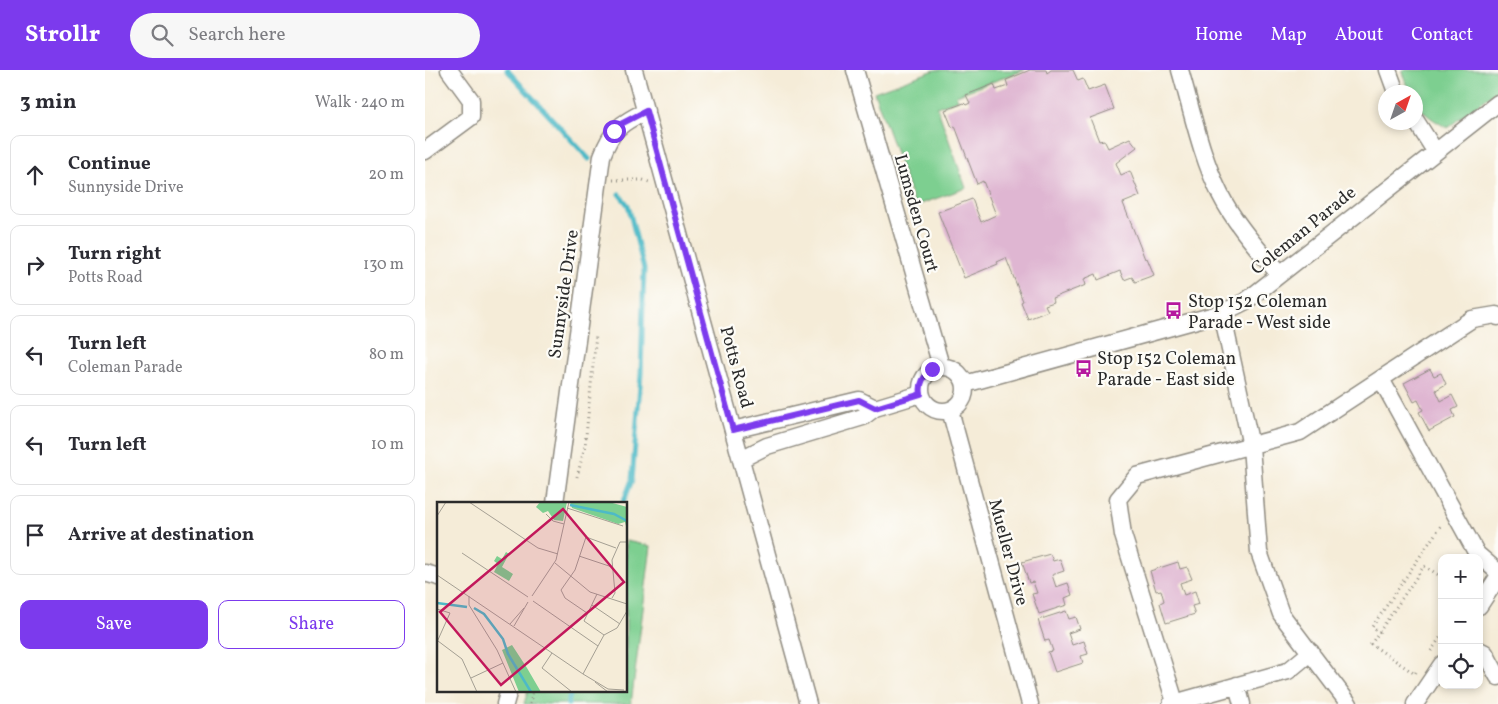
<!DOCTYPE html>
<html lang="en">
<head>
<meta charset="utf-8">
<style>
  :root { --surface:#fff; --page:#f7f7f7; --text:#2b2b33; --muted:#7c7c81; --line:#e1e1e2; --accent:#7c3aed }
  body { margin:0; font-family:Vollkorn,serif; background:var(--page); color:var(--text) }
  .controls { position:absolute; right:15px; bottom:15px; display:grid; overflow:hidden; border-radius:10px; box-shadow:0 2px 8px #0003 }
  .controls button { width:45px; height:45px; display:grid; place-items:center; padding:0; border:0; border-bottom:1px solid var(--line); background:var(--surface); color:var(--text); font:25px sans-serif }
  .compass { position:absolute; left:953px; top:15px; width:45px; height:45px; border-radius:50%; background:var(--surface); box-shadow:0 2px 8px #0003; rotate:40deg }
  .stop { position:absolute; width:15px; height:15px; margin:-11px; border:4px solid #7c3aed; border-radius:50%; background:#fff }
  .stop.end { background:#7c3aed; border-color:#fff; box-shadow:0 1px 5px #0008 }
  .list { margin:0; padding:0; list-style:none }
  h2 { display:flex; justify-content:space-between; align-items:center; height:65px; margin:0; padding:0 20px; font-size:21px }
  h2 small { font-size:16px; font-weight:400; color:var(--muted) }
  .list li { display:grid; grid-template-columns:32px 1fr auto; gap:15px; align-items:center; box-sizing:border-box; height:80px; margin:0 10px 10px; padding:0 10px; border:1px solid var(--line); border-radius:10px }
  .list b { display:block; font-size:19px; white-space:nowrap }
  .list p { margin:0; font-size:16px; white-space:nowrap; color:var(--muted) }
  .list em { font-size:16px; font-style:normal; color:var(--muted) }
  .actions { display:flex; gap:10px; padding:15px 20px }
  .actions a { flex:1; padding:11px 0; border:1px solid var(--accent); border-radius:10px; text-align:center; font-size:18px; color:var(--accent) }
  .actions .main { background:var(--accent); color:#fff }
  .icon { flex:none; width:28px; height:28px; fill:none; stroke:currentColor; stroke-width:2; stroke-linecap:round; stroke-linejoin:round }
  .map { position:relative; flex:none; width:1073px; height:634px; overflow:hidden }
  header { display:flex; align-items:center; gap:30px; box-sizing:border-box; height:70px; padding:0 25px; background:var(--accent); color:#fff }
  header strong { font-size:24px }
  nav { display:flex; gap:28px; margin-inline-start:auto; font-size:18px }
  .search { width:350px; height:45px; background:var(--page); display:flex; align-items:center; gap:12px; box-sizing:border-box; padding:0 18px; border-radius:28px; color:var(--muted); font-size:19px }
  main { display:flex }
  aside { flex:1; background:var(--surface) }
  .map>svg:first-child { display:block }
  .green { fill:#7dcf90; stroke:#547d5e }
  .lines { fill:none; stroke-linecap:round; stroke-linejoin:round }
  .stream { stroke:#4dbac7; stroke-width:5 }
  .building { fill:#dfb6d2 }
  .minor-casing { stroke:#908c82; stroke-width:19 }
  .path { stroke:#908c82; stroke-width:3; stroke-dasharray:1 4; stroke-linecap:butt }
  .minor { stroke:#fff; stroke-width:16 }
  .route { stroke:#7c3aed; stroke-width:6 }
  .labels { text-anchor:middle; stroke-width:4.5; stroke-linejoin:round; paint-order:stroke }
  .street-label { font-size:18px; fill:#2b2b2b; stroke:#fdfcf7 }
  .poi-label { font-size:18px; fill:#2b2b2b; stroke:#fdfcf7; text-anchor:start }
  .inset-river { fill:none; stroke:#4dbac7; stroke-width:2.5 }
  .inset-road { fill:none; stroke:#a49f93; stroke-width:1 }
  .view { fill:#c2185b; fill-opacity:0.15; stroke:#c2185b; stroke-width:2.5 }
  .inset-edge { fill:none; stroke:#2b2b2b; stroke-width:2.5 }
</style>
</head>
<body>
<header>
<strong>Strollr</strong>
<div class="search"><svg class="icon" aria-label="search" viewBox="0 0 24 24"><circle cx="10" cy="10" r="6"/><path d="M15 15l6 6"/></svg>Search here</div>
<nav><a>Home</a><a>Map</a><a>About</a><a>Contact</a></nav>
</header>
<main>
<aside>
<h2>3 min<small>Walk · 240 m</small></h2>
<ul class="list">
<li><svg class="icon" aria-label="ahead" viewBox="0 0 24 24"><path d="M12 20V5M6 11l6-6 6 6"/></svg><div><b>Continue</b><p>Sunnyside Drive</p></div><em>20 m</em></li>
<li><svg class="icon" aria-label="right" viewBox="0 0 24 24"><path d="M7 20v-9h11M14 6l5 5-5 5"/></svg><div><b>Turn right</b><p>Potts Road</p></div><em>130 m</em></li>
<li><svg class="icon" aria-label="left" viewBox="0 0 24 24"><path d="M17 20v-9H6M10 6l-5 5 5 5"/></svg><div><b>Turn left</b><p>Coleman Parade</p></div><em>80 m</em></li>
<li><svg class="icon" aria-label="left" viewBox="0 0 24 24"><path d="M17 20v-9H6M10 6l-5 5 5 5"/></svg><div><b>Turn left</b></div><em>10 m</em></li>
<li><svg class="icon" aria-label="arrive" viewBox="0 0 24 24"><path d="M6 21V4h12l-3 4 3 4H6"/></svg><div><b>Arrive at destination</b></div></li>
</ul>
<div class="actions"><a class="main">Save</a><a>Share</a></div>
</aside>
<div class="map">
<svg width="1073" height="634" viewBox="0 0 1073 634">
  <rect width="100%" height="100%" fill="#fdfcf7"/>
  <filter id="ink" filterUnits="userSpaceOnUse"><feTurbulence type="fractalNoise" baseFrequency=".02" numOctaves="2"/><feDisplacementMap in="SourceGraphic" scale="10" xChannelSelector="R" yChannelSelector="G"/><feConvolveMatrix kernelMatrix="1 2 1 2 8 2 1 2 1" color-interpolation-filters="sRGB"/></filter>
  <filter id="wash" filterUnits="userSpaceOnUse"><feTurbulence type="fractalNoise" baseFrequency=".0096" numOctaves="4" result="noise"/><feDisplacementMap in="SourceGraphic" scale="20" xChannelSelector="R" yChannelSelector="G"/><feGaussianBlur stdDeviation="1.12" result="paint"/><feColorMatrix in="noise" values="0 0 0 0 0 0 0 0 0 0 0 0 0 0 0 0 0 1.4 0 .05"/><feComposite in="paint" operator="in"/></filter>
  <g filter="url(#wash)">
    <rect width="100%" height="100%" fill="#f5ecd8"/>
    <path class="green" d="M510,0h90l-69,25 2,5 -21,7 29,81 -51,18 -41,-114z
      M977,0h96v20l-51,38c-14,-9 -31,-16 -31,-36h-6z
      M201,471l25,5 -20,158h-107l4,-14h98z"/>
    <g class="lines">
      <path class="stream" d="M82,0l82,89
        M194,124l9,11 16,64 -3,105 -9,106 -9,23
        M143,634l3,-14"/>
    </g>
    <g id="blocks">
      <path class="building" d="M605,0h16l1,3 4,-3h22l5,11 5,-2 5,12 17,-6 9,24 -24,9 9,23 5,-1 4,8 22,-10 7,9 -21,16 5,12 9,-4 10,25 -17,7 22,56 2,-1 7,17 -19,7 -3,-5 -8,3 -4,-9 -22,9 -2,-6 -12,5 2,6 -34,13 2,4 -9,3 3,6 -20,8 -7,-17 2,-1 -17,-43 -9,4 1,2 -34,14 -26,-66 34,-13 9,23 15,-7 -13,-34 -6,3 -22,-58 -3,1 -7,-17 19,-7 2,2 4,-2 -4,-8 28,-11 2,6 12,-4 -2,-6z
        M1005,299l4,7 7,-3 5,11 -10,6 5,11 11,-6 6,12 -6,3 3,7 -26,14 -10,-19 4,-2 -5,-10 -4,2 -10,-19z
        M625,484l3,7 7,-2 4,12 -12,4 4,12 12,-4 4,12 -7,3 2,7 -28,9 -7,-20 5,-1 -4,-11 -4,1 -7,-21z
        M753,492l2,7 7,-2 5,12 -12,4 4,12 11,-4 4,13 -7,2 3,8 -29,9 -6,-20 4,-2 -3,-11 -5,1 -6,-20z
        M641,541l3,8 7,-2 4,12 -12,4 4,12 12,-4 4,13 -7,2 2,7 -28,9 -7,-20 5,-1 -4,-11 -4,1 -7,-21z"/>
    </g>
  </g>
  <g filter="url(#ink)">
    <use href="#blocks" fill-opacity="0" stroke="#908c82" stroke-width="1"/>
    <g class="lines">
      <defs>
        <path id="minor" d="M209,0l174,634
          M430,0l86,296
          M755,0c12,41 21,86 40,124 15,30 38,55 59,80
          M963,0l8,22
          M991,51l19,30
          M0,81l46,-34v-17l-22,-30
          M797,243l29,133 8,106 22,62 68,90
          M496 319a22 22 0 1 1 44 0a22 22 0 1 1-44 0Z
          M956,309l96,175 21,18
          M540,314l257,-71 24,-12 252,-198
          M525,340l80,294
          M308,360l126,-30 16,8
          M316,389l26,-13 96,-29 12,-9 46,-14
          M130,433l47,-347c10,-27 19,-33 44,-45
          M0,503l14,4
          M1054,536l19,-29
          M1054,580l6,3 13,24
          M812,615l5,19
          M750,632l-52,-167 -5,-36 19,-23 163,-44 172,-113 24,-4 2,2
          M80,634l4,-14
          M746,634l117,-33 23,-19
          M990,634l27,-40"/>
      </defs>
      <use href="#minor" class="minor-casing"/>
      <path class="path" d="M188,110h30l6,2
        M152,407l8,-31 11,-111
        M955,562l-8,-5 70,-103
        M1006,581l11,-16
        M991,602l-1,2 -44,-30 53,-78 18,11
        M105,634l3,-14"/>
      <use href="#minor" class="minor"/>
    </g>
  </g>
  <g class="lines" filter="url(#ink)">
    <path class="route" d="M189,61l5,-6 27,-14 87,319 126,-30 16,8 46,-14c-2,-11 3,-18 11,-25"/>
  </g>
  <defs>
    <symbol id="bus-bare" viewBox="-9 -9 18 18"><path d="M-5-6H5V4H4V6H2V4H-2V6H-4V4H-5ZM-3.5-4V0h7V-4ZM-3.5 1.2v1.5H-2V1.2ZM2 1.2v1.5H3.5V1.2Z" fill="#b5179e" stroke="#fdfcf7" stroke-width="2.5" paint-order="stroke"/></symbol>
  </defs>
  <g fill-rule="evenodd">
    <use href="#bus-bare" x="736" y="228" width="25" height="25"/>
    <use href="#bus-bare" x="646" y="286" width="25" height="25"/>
  </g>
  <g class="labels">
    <g class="street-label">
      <text transform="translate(492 143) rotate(74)" y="6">Lumsden Court</text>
      <text transform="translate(878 160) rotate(-39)" y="6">Coleman Parade</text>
      <text transform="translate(138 224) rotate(-82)" y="6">Sunnyside Drive</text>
      <text transform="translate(312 297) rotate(75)" y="6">Potts Road</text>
      <text transform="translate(584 482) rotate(75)" y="6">Mueller Drive</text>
    </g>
    <g class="poi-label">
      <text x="763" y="237">Stop 152 Coleman<tspan x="763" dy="21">Parade - West side</tspan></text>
      <text x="672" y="294">Stop 152 Coleman<tspan x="672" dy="21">Parade - East side</tspan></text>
    </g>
  </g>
  <g transform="translate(12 432)">
    <rect width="190" height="190" fill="#f5ecd8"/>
    <path d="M103,0h27l-4,19 -9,-1 -6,-9 -5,2 -7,-6zM133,0h39l18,5v23l-2,-8 -7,2 -46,-16zM69,50l3,2 -7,13 11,7 -4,7 -15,-9 4,-8 -4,-3 3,-5 5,3zM75,143l15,23 14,24h-22l-17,-42z" fill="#7dcf90"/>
    <path class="inset-river" d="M133,3l44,9 13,7M0,101l30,4M37,106l10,6 19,25 5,15 23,38"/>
    <path class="inset-road" d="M32,0l69,46 20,6M130,6l56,18M109,12l7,7 11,3M0,14l9,-14M25,51l66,44M142,54l33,11M118,61l35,29 37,12M0,73l146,99 25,15 16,1M160,92l-13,27 20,14M32,94v9l28,45 19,42M95,94l24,-36 13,-58M175,96l3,-5 -3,-33 8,-18h7M96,99l65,45 -15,28M155,103l28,19M0,107l13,4 -13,29M150,111l-22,-15 -4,-8 14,-20 11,-33 30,11M73,122l14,-16M77,124l14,-24M1,139l24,18 15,33M161,144l6,-11 13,-7 10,-17M115,151l-10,15 30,24M34,176l32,-15M158,180l13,10"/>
    <path class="view" d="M126,7l61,73 -123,103 -61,-73z"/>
    <rect width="190" height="190" class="inset-edge"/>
  </g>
</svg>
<div class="controls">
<button>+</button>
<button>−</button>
<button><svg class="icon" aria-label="locate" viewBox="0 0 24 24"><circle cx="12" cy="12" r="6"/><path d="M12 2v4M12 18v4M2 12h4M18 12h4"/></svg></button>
</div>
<svg class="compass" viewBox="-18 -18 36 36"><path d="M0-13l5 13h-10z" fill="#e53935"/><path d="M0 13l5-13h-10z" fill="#7c7c81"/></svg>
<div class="stop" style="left:189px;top:61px"></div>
<div class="stop end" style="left:507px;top:299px"></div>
</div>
</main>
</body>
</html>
